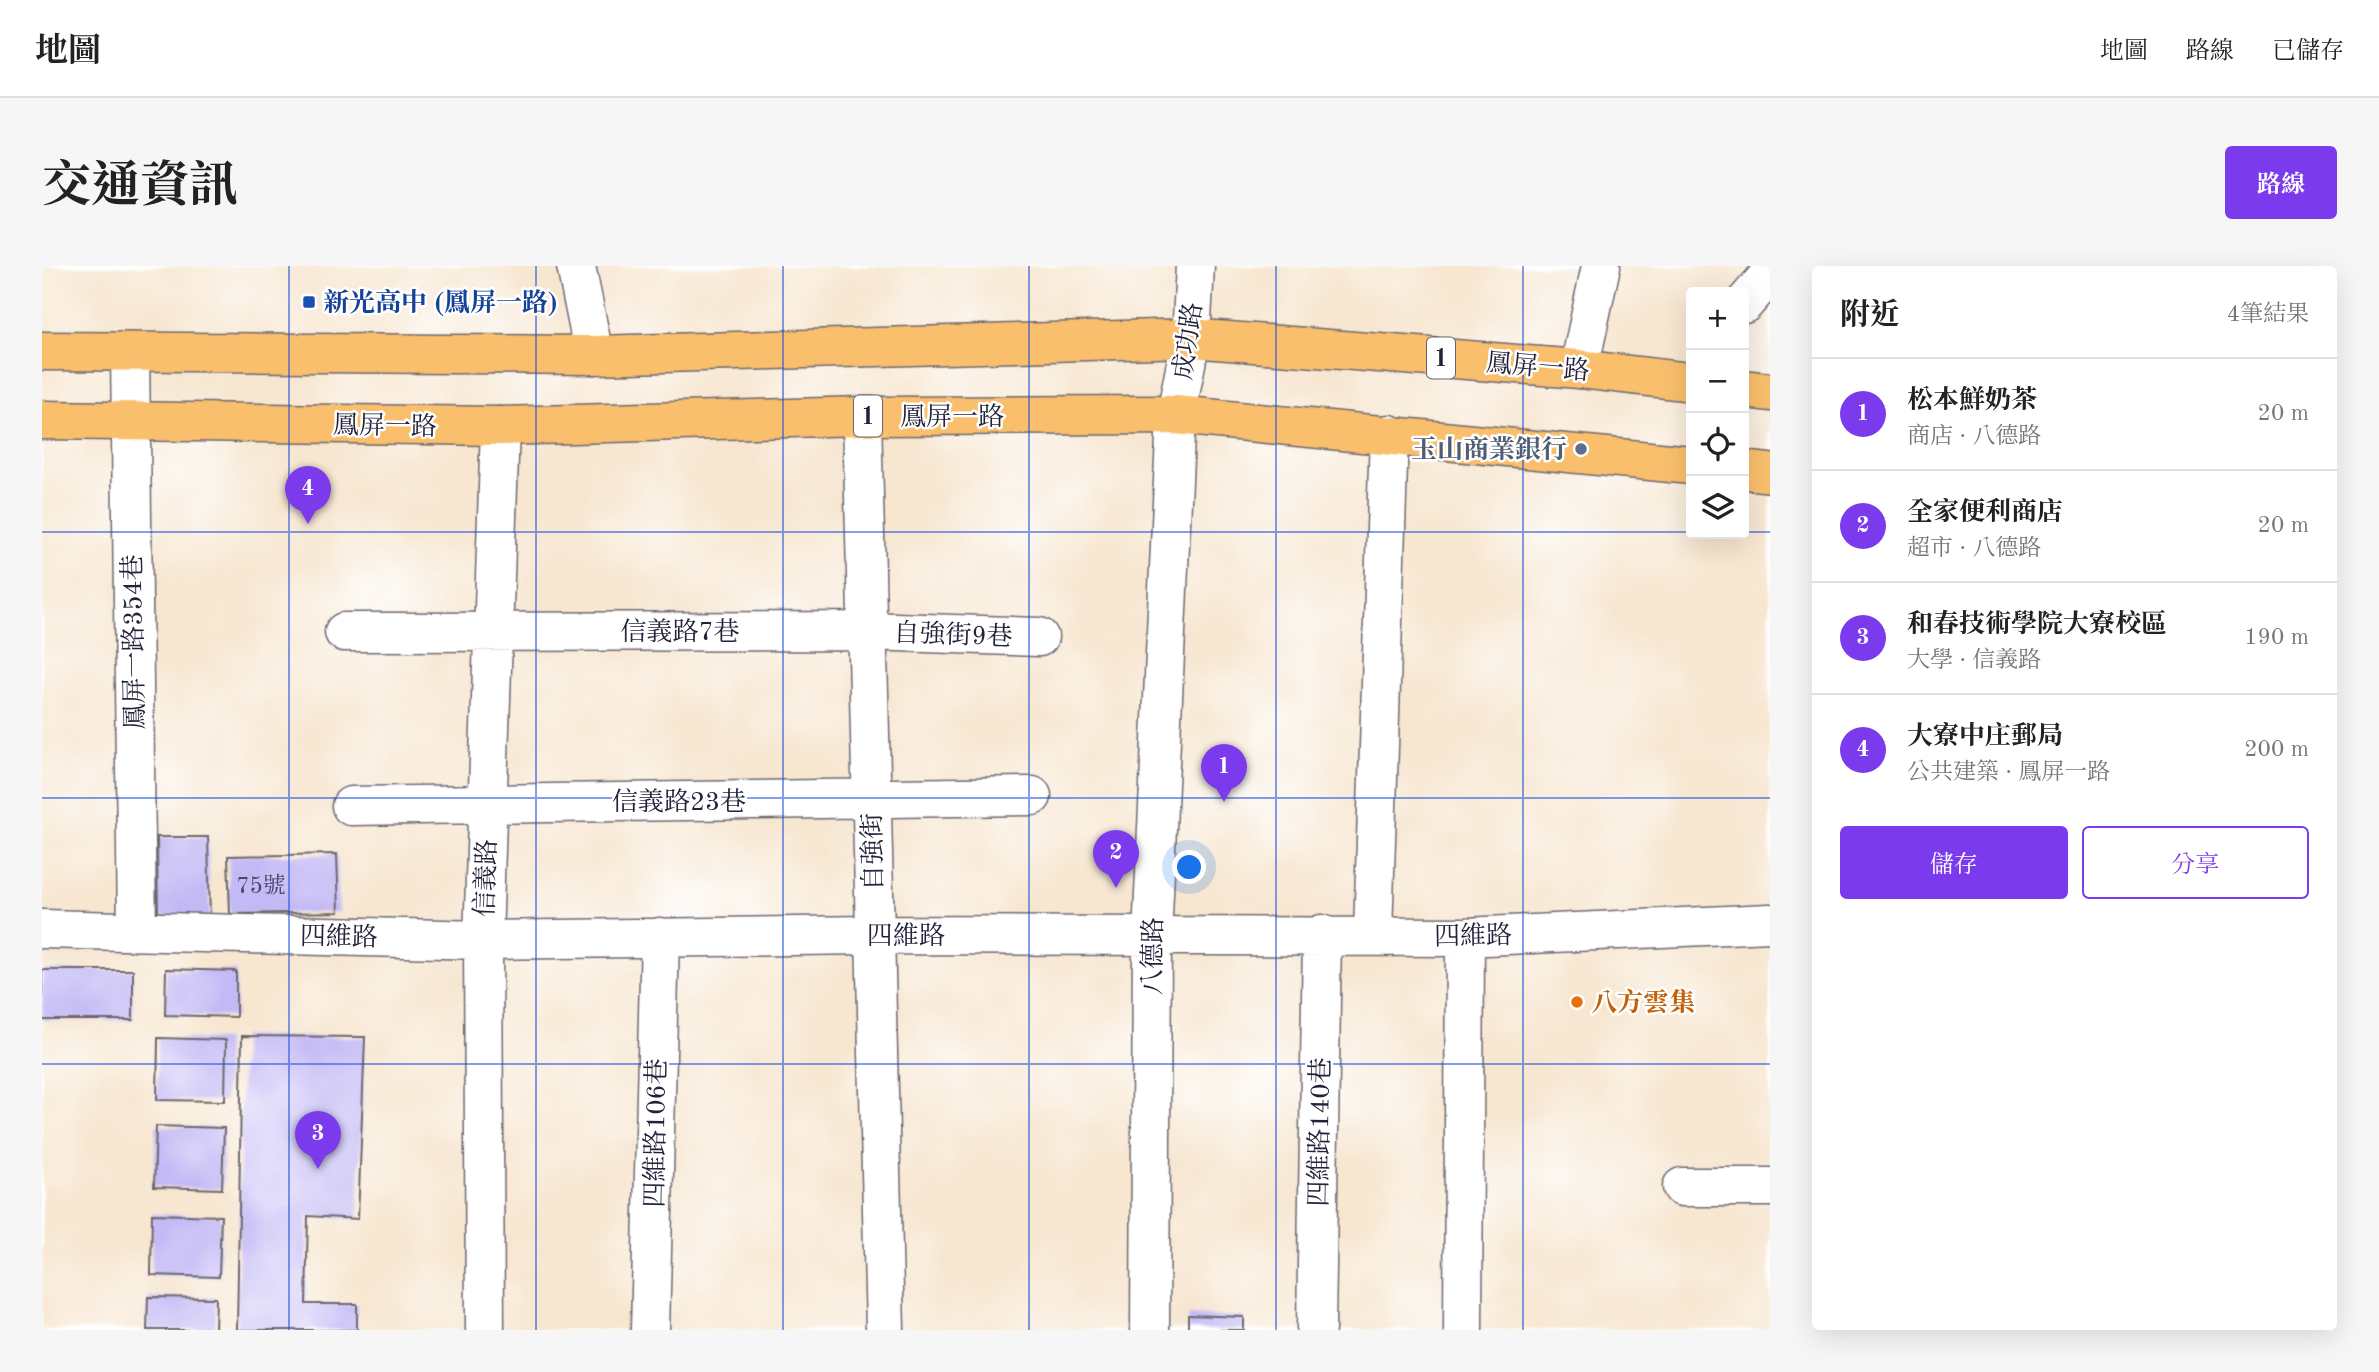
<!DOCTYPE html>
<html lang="zh-TW">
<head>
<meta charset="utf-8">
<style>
  :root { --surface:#fff; --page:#f6f6f6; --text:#222; --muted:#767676; --line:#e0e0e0; --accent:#7c3aed }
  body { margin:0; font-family:"Old Standard TT","Noto Serif TC",serif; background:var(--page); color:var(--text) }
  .controls { position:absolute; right:21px; top:21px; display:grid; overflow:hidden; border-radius:7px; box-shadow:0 7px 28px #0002 }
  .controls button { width:63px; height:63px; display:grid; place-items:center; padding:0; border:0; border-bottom:2px solid var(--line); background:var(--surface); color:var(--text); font:35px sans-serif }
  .you { position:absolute; left:1148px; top:602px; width:24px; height:24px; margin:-18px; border:5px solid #fff; border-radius:50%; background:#1a73e8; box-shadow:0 0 0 10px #1a73e833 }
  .badge { display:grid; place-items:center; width:46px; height:46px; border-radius:50%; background:var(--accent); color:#fff; font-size:23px; font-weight:700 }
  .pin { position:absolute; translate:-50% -58px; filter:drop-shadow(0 2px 4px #0008) }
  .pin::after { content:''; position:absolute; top:37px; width:24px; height:21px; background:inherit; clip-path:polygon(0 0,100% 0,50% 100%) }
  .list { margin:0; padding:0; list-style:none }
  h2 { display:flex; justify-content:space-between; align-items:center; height:91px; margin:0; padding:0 28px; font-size:30px }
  h2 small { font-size:23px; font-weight:400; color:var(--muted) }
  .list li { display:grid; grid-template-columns:46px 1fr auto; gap:21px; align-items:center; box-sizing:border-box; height:112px; padding:0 28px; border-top:2px solid var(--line) }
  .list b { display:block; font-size:26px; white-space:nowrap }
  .list p { margin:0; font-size:23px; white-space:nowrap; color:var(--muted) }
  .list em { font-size:23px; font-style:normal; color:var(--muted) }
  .actions { display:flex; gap:14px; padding:21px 28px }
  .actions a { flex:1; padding:16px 0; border:2px solid var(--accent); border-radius:7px; text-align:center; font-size:24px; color:var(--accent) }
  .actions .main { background:var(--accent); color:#fff }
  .icon { flex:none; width:38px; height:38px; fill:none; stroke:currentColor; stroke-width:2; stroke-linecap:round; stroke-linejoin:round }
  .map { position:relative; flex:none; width:1728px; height:1064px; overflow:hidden; border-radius:7px }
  header { display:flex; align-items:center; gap:42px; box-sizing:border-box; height:98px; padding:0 35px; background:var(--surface); border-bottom:2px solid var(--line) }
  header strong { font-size:33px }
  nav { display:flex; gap:38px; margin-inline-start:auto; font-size:24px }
  .intro { display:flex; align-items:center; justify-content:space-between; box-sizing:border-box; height:168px; padding:0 42px }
  h1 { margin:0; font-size:49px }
  .button { padding:18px 32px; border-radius:7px; background:var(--accent); color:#fff; font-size:24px; font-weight:700 }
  main { display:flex; gap:42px; padding:0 42px }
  aside { flex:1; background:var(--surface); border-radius:7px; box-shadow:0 7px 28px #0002 }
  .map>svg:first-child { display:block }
  .building { fill:#c3b9f5 }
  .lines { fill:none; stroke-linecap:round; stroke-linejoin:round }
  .minor-casing { stroke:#6d676f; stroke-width:41 }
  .major-casing { stroke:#6d676f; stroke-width:41 }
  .minor { stroke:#fff; stroke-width:38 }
  .major { stroke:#f9bf6d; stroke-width:38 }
  .grid { fill:none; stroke:#1d4ed8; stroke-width:2; stroke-opacity:0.55 }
  .transit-dot { fill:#1a4fb4; stroke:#fff; stroke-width:2.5 }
  .service-dot { fill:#5c6f8a; stroke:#fff; stroke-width:2.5 }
  .food-dot { fill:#e8710a; stroke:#fff; stroke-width:2.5 }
  .labels { text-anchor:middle; stroke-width:5; stroke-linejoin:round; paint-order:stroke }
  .number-label { font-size:23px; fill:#4a486a }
  .shield { fill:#fff; stroke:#646476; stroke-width:2 }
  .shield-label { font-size:24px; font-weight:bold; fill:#22223b }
  .transit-label { font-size:26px; font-weight:bold; fill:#164399; stroke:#fff; text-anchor:start }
  .street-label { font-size:26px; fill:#22223b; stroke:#fff }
  .service-label { font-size:26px; font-weight:bold; fill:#4e5e75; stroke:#fff; text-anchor:end }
  .food-label { font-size:26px; font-weight:bold; fill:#c56008; stroke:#fff; text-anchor:start }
</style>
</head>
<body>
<header>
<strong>地圖</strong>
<nav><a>地圖</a><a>路線</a><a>已儲存</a></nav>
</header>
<div class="intro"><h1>交通資訊</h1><a class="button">路線</a></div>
<main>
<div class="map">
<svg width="1728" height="1064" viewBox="0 0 1728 1064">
  <rect width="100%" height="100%" fill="#fff"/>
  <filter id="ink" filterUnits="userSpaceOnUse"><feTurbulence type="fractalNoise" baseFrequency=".0143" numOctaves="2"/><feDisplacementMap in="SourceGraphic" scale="14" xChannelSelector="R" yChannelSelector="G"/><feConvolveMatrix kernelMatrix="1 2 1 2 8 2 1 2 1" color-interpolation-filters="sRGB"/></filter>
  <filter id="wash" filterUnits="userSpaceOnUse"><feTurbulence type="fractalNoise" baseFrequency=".00686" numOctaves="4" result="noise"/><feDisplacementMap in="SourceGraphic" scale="28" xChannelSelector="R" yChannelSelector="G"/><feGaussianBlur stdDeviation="1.57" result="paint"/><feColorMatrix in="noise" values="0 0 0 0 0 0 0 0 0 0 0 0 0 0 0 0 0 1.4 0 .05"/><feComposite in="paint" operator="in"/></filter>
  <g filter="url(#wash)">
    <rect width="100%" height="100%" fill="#f7e6d0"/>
    <g id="blocks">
      <path class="building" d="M115,571h51l2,81 -52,1z
        M295,588l2,58 -109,2 -2,-58z
        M124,703l70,2v46l-71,-2z
        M0,704h91v50h-91z
        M200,770l123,1 -7,182 -50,-3 -2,88h51v26h-120z
        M116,772l68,2 -1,61 -68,-1z
        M114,860l68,2 -2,61 -68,-2z
        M110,948l69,2 -2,61 -68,-2z
        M106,1031l68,1 -1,32h-68z
        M1146,1049l56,2v13h-56z"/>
    </g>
  </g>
  <g filter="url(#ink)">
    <use href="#blocks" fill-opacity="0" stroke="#6d676f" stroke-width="2"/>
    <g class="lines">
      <defs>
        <path id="minor" d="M534,0l18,89
          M1702,38l26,-30
          M88,86l7,579
          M1537,103l22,-103
          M820,150l23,914
          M302,366l523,-1 172,6
          M309,540l681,-10
          M0,663l441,11 390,-5 592,2 305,-14
          M1331,668l16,-500
          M1640,921h88
          M443,1064l-2,-390 17,-514
          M608,1064l10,-393
          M1108,1064l2,-393 24,-522 15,-77 4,-72
          M1274,1064l6,-396
          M1421,1064l2,-393"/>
        <path id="major" d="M0,85l552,4 597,-17 388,31 112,13
          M1702,123l26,3
          M0,154l458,6 362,-10 314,-1 515,50
          M1702,204l26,3"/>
      </defs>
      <use href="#minor" class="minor-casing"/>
      <use href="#major" class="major-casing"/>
      <use href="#minor" class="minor"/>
      <use href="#major" class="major"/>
    </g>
  </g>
  <path class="grid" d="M247,0v1064M494,0v1064M741,0v1064M987,0v1064M1234,0v1064M1481,0v1064M0,266h1649M1702,266h26M0,532h1728M0,798h1728"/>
  <rect class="transit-dot" x="260" y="29" width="14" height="14" rx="3.5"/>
  <circle class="service-dot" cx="1539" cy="183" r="7"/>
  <circle class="food-dot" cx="1535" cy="736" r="7"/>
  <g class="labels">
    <g class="number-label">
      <text x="219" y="627">75號</text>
    </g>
    <g class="shield">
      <rect x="1385" y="71.5" width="28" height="41" rx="5"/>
      <rect x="812" y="129.5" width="28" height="41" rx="5"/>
    </g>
    <g class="shield-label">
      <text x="1399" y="100">1</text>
      <text x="826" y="158">1</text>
    </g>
    <g class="transit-label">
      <text x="281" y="45">新光高中 (鳳屏一路)</text>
    </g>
    <g class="street-label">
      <text transform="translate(1145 75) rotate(-82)" y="9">成功路</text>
      <text transform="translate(1496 100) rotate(5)" y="9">鳳屏一路</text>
      <text x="910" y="159">鳳屏一路</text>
      <text transform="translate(343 159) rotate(1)" y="9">鳳屏一路</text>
      <text x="638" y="374">信義路7巷</text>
      <text transform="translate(911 368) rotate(2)" y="9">自強街9巷</text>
      <text transform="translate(91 376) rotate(-91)" y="9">鳳屏一路354巷</text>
      <text x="637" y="544">信義路23巷</text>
      <text transform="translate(830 586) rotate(-91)" y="9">自強街</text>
      <text transform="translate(443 612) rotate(-88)" y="9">信義路</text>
      <text x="864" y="678">四維路</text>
      <text transform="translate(1431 669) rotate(-1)" y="9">四維路</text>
      <text transform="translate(297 670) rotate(1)" y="9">四維路</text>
      <text transform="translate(1110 690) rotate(-89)" y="9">八德路</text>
      <text transform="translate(1277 866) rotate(-89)" y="9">四維路140巷</text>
      <text transform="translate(613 867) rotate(-89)" y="9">四維路106巷</text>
    </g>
    <g class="service-label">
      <text x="1525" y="192">玉山商業銀行</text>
    </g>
    <g class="food-label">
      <text x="1549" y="745">八方雲集</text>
    </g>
  </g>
</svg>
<div class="controls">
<button>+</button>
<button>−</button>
<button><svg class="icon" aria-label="locate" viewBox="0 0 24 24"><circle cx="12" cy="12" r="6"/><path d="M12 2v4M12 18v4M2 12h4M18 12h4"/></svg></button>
<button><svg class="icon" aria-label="layers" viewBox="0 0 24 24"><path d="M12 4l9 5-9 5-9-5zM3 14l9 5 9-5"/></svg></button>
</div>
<div class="you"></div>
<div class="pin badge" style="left:1182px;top:536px">1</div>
<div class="pin badge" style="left:1074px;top:622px">2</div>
<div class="pin badge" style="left:276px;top:903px">3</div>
<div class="pin badge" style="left:266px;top:258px">4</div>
</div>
<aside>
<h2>附近<small>4筆結果</small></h2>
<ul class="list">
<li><span class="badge">1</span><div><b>松本鮮奶茶</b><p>商店 · 八德路</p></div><em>20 m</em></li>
<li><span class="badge">2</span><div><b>全家便利商店</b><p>超市 · 八德路</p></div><em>20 m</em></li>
<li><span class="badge">3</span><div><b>和春技術學院大寮校區</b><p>大學 · 信義路</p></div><em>190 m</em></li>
<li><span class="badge">4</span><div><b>大寮中庄郵局</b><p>公共建築 · 鳳屏一路</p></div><em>200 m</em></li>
</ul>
<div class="actions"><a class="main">儲存</a><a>分享</a></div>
</aside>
</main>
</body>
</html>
